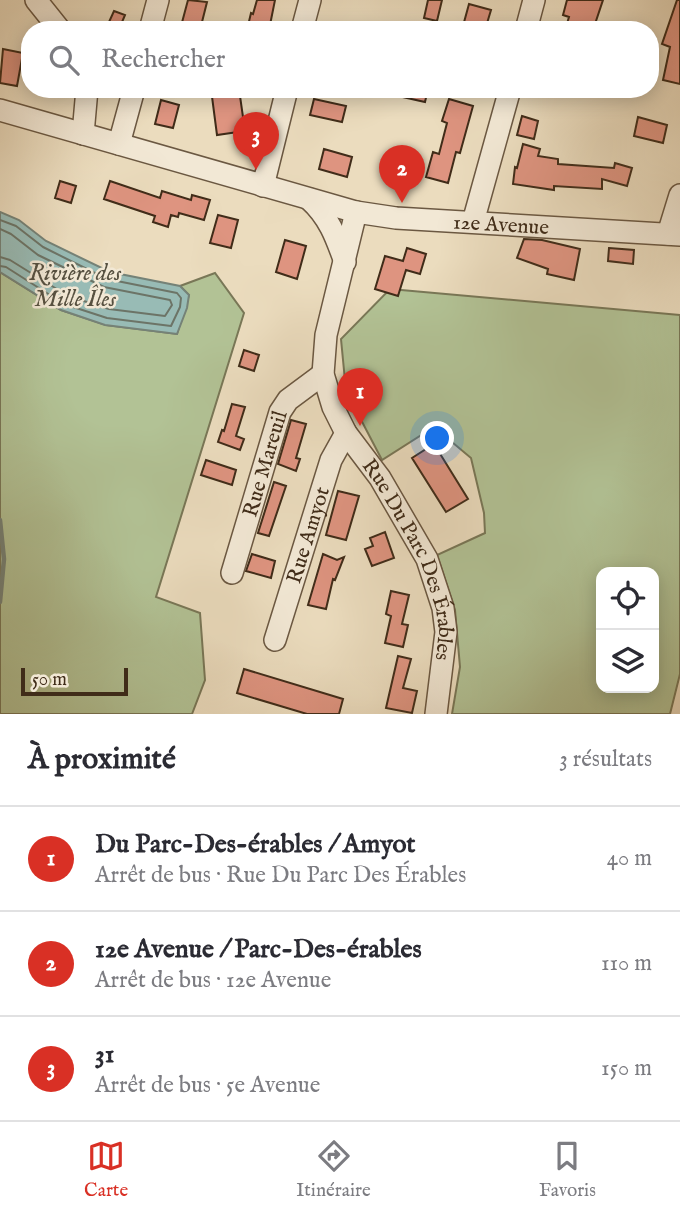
<!DOCTYPE html>
<html lang="fr">
<head>
<meta charset="utf-8">
<style>
  :root { --surface:#fff; --page:#f7f7f7; --text:#2b2b33; --muted:#7c7c81; --line:#e1e1e2; --accent:#d93025 }
  body { margin:0; font-family:"IM FELL English",serif; background:var(--page); color:var(--text) }
  .controls { position:absolute; right:21px; bottom:21px; display:grid; overflow:hidden; border-radius:14px; box-shadow:0 4px 18px #0003 }
  .controls button { width:63px; height:63px; display:grid; place-items:center; padding:0; border:0; border-bottom:2px solid var(--line); background:var(--surface); color:var(--text); font:35px sans-serif }
  .scale { position:absolute; left:21px; bottom:18px; width:107px; box-sizing:border-box; padding-left:7px; border:4px solid #402c19; border-top:0; font-size:19px; line-height:24px; white-space:nowrap; color:#402c19; -webkit-text-stroke:5px #f2e8d5; paint-order:stroke }
  .you { position:absolute; left:438px; top:439px; width:24px; height:24px; margin:-18px; border:5px solid #fff; border-radius:50%; background:#1a73e8; box-shadow:0 0 0 10px #1a73e833 }
  .badge { display:grid; place-items:center; width:46px; height:46px; border-radius:50%; background:var(--accent); color:#fff; font-size:23px; font-weight:700 }
  .pin { position:absolute; translate:-50% -58px; filter:drop-shadow(0 2px 4px #0008) }
  .pin::after { content:''; position:absolute; top:37px; width:24px; height:21px; background:inherit; clip-path:polygon(0 0,100% 0,50% 100%) }
  .list { margin:0; padding:0; list-style:none }
  h2 { display:flex; justify-content:space-between; align-items:center; height:91px; margin:0; padding:0 28px; font-size:30px }
  h2 small { font-size:23px; font-weight:400; color:var(--muted) }
  .list li { display:grid; grid-template-columns:46px 1fr auto; gap:21px; align-items:center; box-sizing:border-box; height:105px; padding:0 28px; border-top:2px solid var(--line) }
  .list b { display:block; font-size:26px; white-space:nowrap }
  .list p { margin:0; font-size:23px; white-space:nowrap; color:var(--muted) }
  .list em { font-size:23px; font-style:normal; color:var(--muted) }
  .icon { flex:none; width:38px; height:38px; fill:none; stroke:currentColor; stroke-width:2; stroke-linecap:round; stroke-linejoin:round }
  .map { position:relative; flex:none; width:680px; height:714px; overflow:hidden }
  .search { position:absolute; background:var(--surface); box-shadow:0 4px 18px #0003; left:21px; right:21px; top:21px; height:77px; display:flex; align-items:center; gap:18px; box-sizing:border-box; padding:0 24px; border-radius:28px; color:var(--muted); font-size:26px }
  .sheet { height:406px; background:var(--surface) }
  nav { display:flex; justify-content:space-around; align-items:center; box-sizing:border-box; height:98px; border-top:2px solid var(--line); background:var(--surface); font-size:19px; color:var(--muted) }
  nav a { display:grid; justify-items:center; gap:4px }
  nav .on { color:var(--accent) }
  .map>svg:first-child { display:block }
  .green { fill:#b2c295; stroke:#797757; stroke-width:2; fill-rule:evenodd }
  .water { fill:#98bbb5; stroke:#758277; stroke-width:2 }
  .lines { fill:none; stroke-linecap:round; stroke-linejoin:round }
  .shore { stroke:#6c7467; stroke-width:2 }
  .stream { stroke:#758277; stroke-width:4.5 }
  .building { fill:#de9480; stroke:#402c19; stroke-width:2 }
  .minor-casing { stroke:#6b5842; stroke-width:24 }
  .minor { stroke:#f2e8d5; stroke-width:21 }
  .labels { text-anchor:middle; stroke-width:5; stroke-linejoin:round; paint-order:stroke }
  .street-label { font-size:21px; fill:#402c19; stroke:#f2e8d5 }
  .water-label { font-size:23px; font-style:italic; fill:#565040; stroke:#f2e8d5 }
</style>
</head>
<body>
<div class="map">
<svg width="680" height="714" viewBox="0 0 680 714">
  <rect width="100%" height="100%" fill="#ebdcbe"/>
  <filter id="stains"><feTurbulence type="fractalNoise" baseFrequency=".00286" numOctaves="4"/><feColorMatrix values="0 0 0 0 .2 0 0 0 0 .09 0 0 0 0 .02 0 0 0 .5 -.17"/></filter>
  <radialGradient id="worn" r=".72"><stop offset=".6" stop-color="#630" stop-opacity="0"/><stop offset="1" stop-color="#630" stop-opacity=".3"/></radialGradient>
  <path class="green" d="M0,272l61,38 45,15 71,9 12,-39 -9,-9 35,-13 29,40 -88,284 44,16 5,67 -13,34h-192z
    M390,289l290,26v359l-10,40h-218l8,-47 -5,-57 -18,-55 48,-22 -1,-20 -13,-55 -37,-31 -52,33 -36,-69 -5,-52zM601,572h53v116h-53z"/>
  <path class="water" d="M0,212l19,8 27,21 64,31 70,14 9,9 -2,13 -10,26 -72,-9 -44,-15 -61,-38z"/>
  <g class="lines">
    <path class="shore" d="M0,220l16,6 27,21 64,32 70,14 4,5 -1,9 -9,19 -64,-8 -43,-14 -58,-37 -6,-1
      M0,229l11,5 27,21 66,32 66,13 2,5 -7,11 -56,-7 -41,-13 -58,-36 -10,-3"/>
    <path class="stream" d="M0,520l4,39 -4,43"/>
  </g>
  <path class="building" d="M188,0l19,2 -7,28h-20z
    M257,0h18l-6,30h-22l4,-17 2,1z
    M428,0h14l-5,21 -13,-3z
    M567,0h36l-10,30h-28l4,-13 -6,-2z
    M677,0h3v84l-17,-4 7,-33 -8,-3z
    M469,4l22,6 -6,20 -22,-4z
    M114,11l11,4 -5,12 -11,-5z
    M3,49l20,4 -6,33 -17,-3z
    M211,89h28l6,42 -28,4z
    M390,89h38l-3,13 -36,-8z
    M314,99l32,7 -4,16 -32,-7z
    M449,99l24,7 -13,47 -4,-1 -8,31 -22,-6 7,-25 6,2 8,-31 -5,-2z
    M161,100l18,5 -6,23 -18,-4z
    M522,116l16,5 -4,18 -17,-4z
    M638,117l29,8 -4,18 -29,-7z
    M523,144l17,5 -2,7 20,3v5l56,4 1,-5 17,5 -5,18 -25,-7v10l-48,-3v4l-41,-6 2,-17 2,1z
    M324,149l28,8 -5,20 -28,-8z
    M386,160l25,5 -3,14 -12,-3 -1,4 -12,-2z
    M60,181l16,5 -5,17 -16,-5z
    M110,181l50,17 2,-7 29,9 1,-5 18,5 -6,20 -25,-7 -1,4 -7,-2 -3,12 -15,-5 2,-6 -51,-17z
    M218,215l20,5 -7,28 -21,-5z
    M524,239l18,1 38,9 -6,31 -27,-6 1,-5 -31,-11z
    M285,240l21,6 -9,33 -21,-7z
    M407,248l19,6 -6,20 -14,-4 -8,26 -23,-7 10,-33 18,5z
    M609,248l25,2 -1,14 -25,-3z
    M244,350l15,5 -5,16 -15,-5z
    M232,404l13,3 -9,29 8,3 -4,11 -22,-8 4,-12 2,1z
    M291,420l15,4 -10,34 4,1 -4,12 -18,-7z
    M434,444l34,55 -22,13 -34,-54z
    M206,460l30,10 -4,15 -31,-10z
    M274,482l12,4 -17,50 -11,-3z
    M338,491l21,5 -13,44 -20,-5z
    M385,532l9,26 -22,8 -7,-17 8,-3 -3,-8z
    M252,554l23,7 -4,17 -25,-7z
    M323,554l14,6 7,-3 -9,23 -2,-1 -7,30 -18,-4z
    M391,591l18,4 -7,29 6,1 -5,22 -18,-4 6,-27 -5,-2z
    M398,656l13,3 -8,29 14,3 -5,22 -26,-5z
    M244,669l99,30 -4,15h-32l-70,-21z"/>
  <g class="lines">
    <defs>
      <g id="minor">
        <path d="M36,0l24,30"/>
        <path d="M150,30l8,-30"/>
        <path d="M302,30l8,-30"/>
        <path d="M526,30l8,-30"/>
        <path id="s1" d="M0,110l356,102 40,6 284,17"/>
        <path d="M83,134l4,-45"/>
        <path d="M119,144l15,-55"/>
        <path d="M263,186l24,-97"/>
        <path d="M309,199c20,18 27,38 36,63"/>
        <path id="s2" d="M356,212l-30,123 -3,39 10,33 13,26 34,45 47,81 16,49 3,24 -10,82"/>
        <path d="M473,222l37,-133"/>
        <path d="M668,234l12,-39"/>
        <path id="s3" d="M232,573l48,-161 8,-12 35,-26"/>
        <path id="s4" d="M275,640l56,-180 15,-27"/>
      </g>
    </defs>
    <use href="#minor" class="minor-casing"/>
    <use href="#minor" class="minor"/>
  </g>
  <g class="labels">
    <g class="street-label">
      <text dy="7" stroke="none"><textPath href="#s1" startOffset="516">12e Avenue</textPath></text>
      <text dy="7" stroke="none"><textPath href="#s3" startOffset="114">Rue Mareuil</textPath></text>
      <text dy="7" stroke="none"><textPath href="#s4" startOffset="110">Rue Amyot</textPath></text>
      <text dy="7" stroke="none"><textPath href="#s2" startOffset="374">Rue Du Parc Des Érables</textPath></text>
    </g>
    <g class="water-label">
      <text x="75" y="280">Rivière des<tspan x="75" dy="26">Mille Îles</tspan></text>
    </g>
  </g>
  <rect width="100%" height="100%" filter="url(#stains)"/>
  <rect width="100%" height="100%" fill="url(#worn)"/>
</svg>
<div class="controls">
<button><svg class="icon" aria-label="locate" viewBox="0 0 24 24"><circle cx="12" cy="12" r="6"/><path d="M12 2v4M12 18v4M2 12h4M18 12h4"/></svg></button>
<button><svg class="icon" aria-label="layers" viewBox="0 0 24 24"><path d="M12 4l9 5-9 5-9-5zM3 14l9 5 9-5"/></svg></button>
</div>
<div class="scale">50 m</div>
<div class="you"></div>
<div class="pin badge" style="left:360px;top:426px">1</div>
<div class="pin badge" style="left:402px;top:203px">2</div>
<div class="pin badge" style="left:256px;top:170px">3</div>
<div class="search"><svg class="icon" aria-label="search" viewBox="0 0 24 24"><circle cx="10" cy="10" r="6"/><path d="M15 15l6 6"/></svg>Rechercher</div>
</div>
<section class="sheet">
<h2>À proximité<small>3 résultats</small></h2>
<ul class="list">
<li><span class="badge">1</span><div><b>Du Parc-Des-érables / Amyot</b><p>Arrêt de bus · Rue Du Parc Des Érables</p></div><em>40 m</em></li>
<li><span class="badge">2</span><div><b>12e Avenue / Parc-Des-érables</b><p>Arrêt de bus · 12e Avenue</p></div><em>110 m</em></li>
<li><span class="badge">3</span><div><b>31</b><p>Arrêt de bus · 5e Avenue</p></div><em>150 m</em></li>
</ul>
</section>
<nav>
<a class="on"><svg class="icon" aria-label="map" viewBox="0 0 24 24"><path d="M3 6l6-2 6 2 6-2v14l-6 2-6-2-6 2zM9 4v14M15 6v14"/></svg>Carte</a>
<a><svg class="icon" aria-label="directions" viewBox="0 0 24 24"><path d="M12 3l9 9-9 9-9-9zM9 14v-3h6M13 9l2 2-2 2"/></svg>Itinéraire</a>
<a><svg class="icon" aria-label="saved" viewBox="0 0 24 24"><path d="M7 4h10v16l-5-4-5 4z"/></svg>Favoris</a>
</nav>
</body>
</html>
